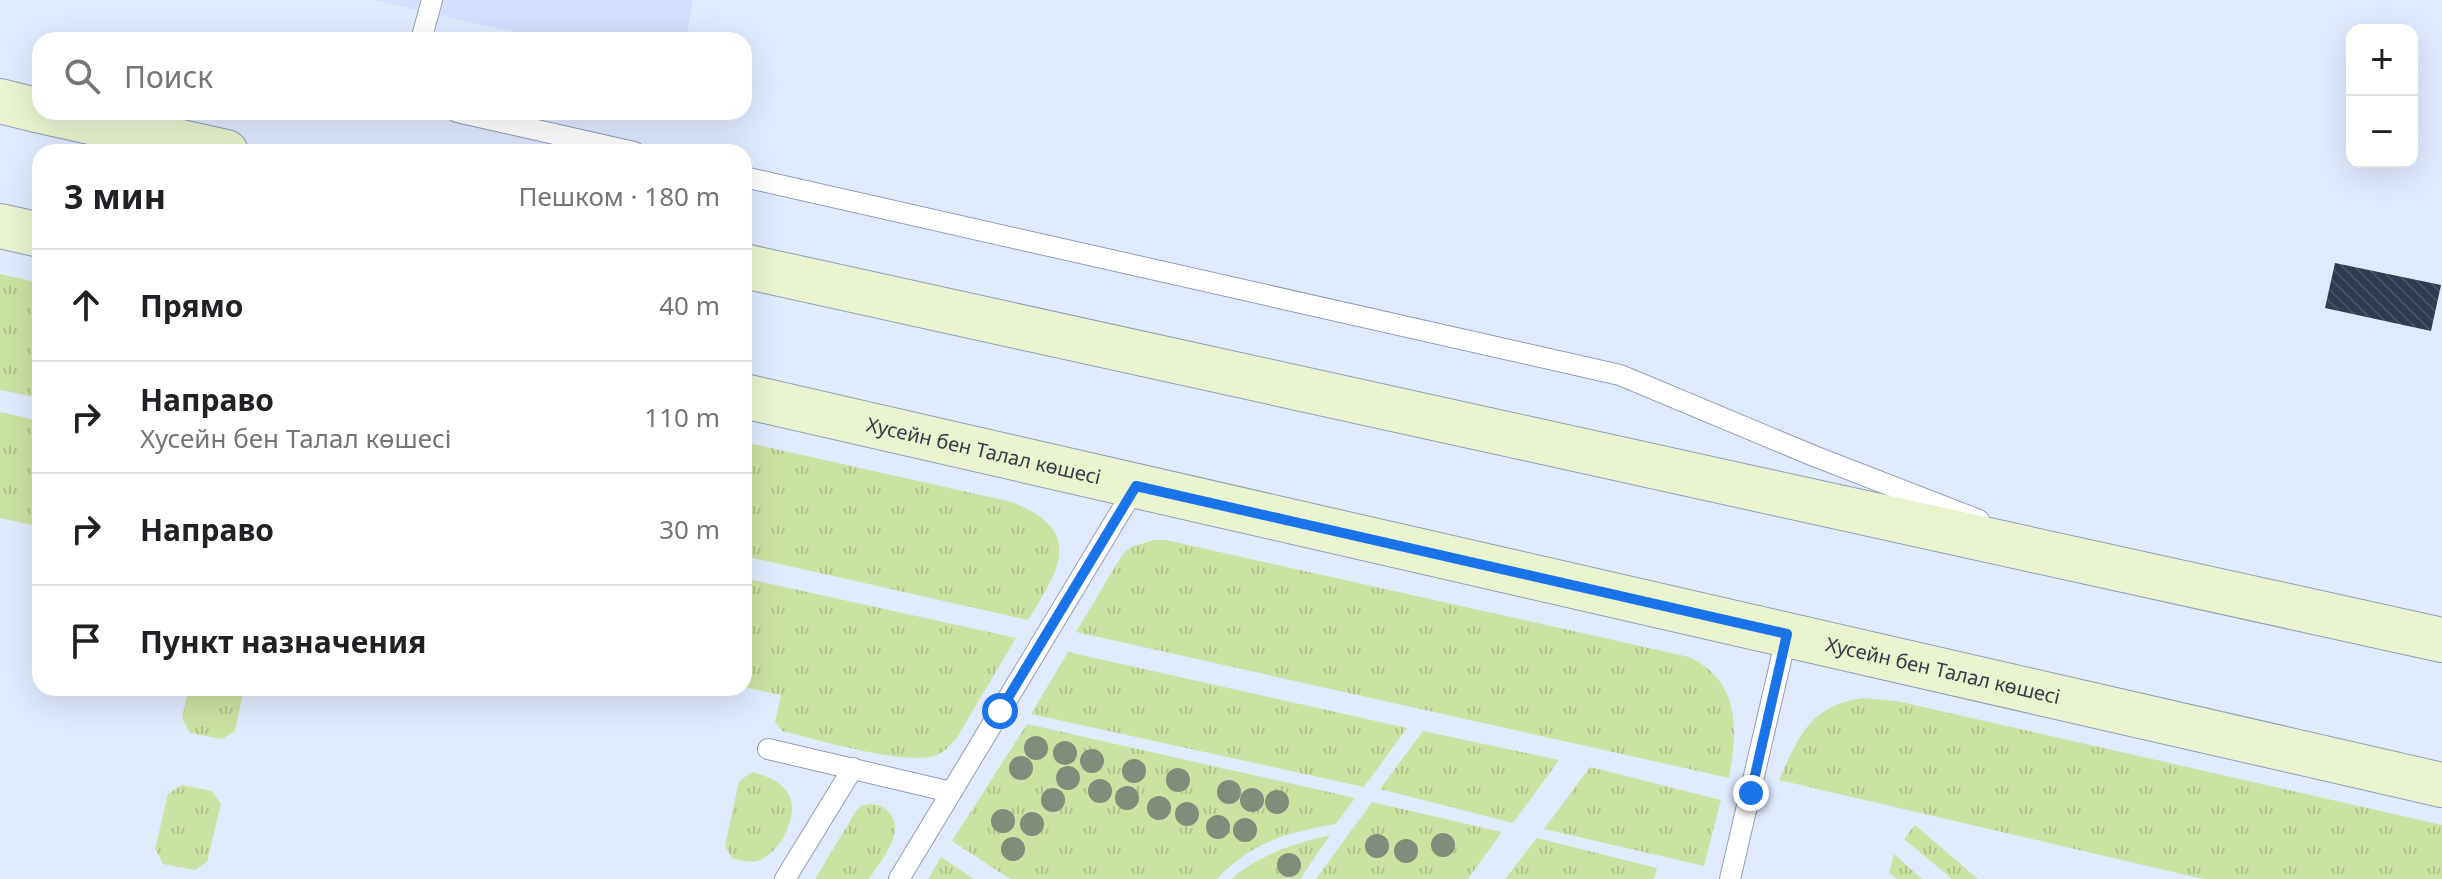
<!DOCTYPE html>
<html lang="ru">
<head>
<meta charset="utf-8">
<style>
  :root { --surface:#fff; --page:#f6f6f6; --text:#202124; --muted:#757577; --line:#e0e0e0 }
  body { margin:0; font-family:"Noto Sans",sans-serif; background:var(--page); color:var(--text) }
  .controls { position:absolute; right:24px; top:24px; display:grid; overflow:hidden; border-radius:16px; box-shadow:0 8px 32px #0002 }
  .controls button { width:72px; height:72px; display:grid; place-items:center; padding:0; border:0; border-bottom:2px solid var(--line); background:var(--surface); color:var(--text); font:40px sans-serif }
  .stop { position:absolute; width:24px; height:24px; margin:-18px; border:6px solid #1a73e8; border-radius:50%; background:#fff }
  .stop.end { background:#1a73e8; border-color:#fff; box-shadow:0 2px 8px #0008 }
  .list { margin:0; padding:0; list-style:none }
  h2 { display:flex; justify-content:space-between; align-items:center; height:104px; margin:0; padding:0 32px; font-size:34px }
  h2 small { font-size:26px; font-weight:400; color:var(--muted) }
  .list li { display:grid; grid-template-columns:52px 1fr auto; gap:24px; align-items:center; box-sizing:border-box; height:112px; padding:0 32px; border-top:2px solid var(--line) }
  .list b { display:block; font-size:30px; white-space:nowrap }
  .list p { margin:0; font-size:26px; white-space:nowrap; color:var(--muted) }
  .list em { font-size:26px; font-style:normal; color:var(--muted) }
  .icon { flex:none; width:44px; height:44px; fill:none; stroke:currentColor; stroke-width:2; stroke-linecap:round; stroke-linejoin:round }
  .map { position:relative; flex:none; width:2442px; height:879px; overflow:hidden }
  .search { position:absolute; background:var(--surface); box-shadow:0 8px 32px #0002; left:32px; top:32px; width:720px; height:88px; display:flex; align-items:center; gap:20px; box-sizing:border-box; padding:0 28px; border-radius:24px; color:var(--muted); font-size:30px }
  .panel { position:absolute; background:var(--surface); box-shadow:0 8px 32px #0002; left:32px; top:144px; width:720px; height:552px; border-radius:24px }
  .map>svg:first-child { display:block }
  .built { fill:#d2dffe }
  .grass { fill:url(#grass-tufts) }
  .building { fill:url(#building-back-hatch) }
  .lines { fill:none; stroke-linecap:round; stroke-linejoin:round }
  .lane-casing { stroke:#919ebb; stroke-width:22 }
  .secondary-casing { stroke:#919ebb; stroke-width:46 }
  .lane { stroke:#fff; stroke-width:20 }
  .secondary { stroke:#e9f4cf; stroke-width:44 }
  .tree { fill:#818d7b }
  .route { stroke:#1a73e8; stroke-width:10 }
  .labels { text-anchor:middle; stroke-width:8; stroke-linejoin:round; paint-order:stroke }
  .street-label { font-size:20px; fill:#343a46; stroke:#fff }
</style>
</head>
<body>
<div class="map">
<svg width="2442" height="879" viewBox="0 0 2442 879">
  <defs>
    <pattern id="grass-tufts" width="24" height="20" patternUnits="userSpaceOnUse" patternTransform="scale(2)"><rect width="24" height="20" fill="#cce2a3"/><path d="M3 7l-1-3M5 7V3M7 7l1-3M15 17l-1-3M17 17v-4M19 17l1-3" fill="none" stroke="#b0c38e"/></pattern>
    <pattern id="building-back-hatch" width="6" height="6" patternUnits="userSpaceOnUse" patternTransform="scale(2)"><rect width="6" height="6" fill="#2f3a53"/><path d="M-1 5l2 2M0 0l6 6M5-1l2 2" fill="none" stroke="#454f65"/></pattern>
  </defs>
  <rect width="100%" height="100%" fill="#e1eafd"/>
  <path class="built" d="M373,0h320l-7,40h-137z"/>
  <path class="grass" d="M0,274l40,9v115l-40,-8z
    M0,412l40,9v106l-40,-9z
    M744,442l268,60c73,29 48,67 16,118l-284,-64z
    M1154,540h12l523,117c51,23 49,73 40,121l-653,-146 46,-77 9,-8z
    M744,578l272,60 -60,101c-6,6 -11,13 -19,16 -29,12 -121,-16 -155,-24l-7,-9 6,-27 -37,-8z
    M1068,652l339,76 -43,59 -333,-73z
    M189,688h55l-9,43 -13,8 -32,-6 -8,-15z
    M1863,698l34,3 545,124v54h-239l-424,-99c20,-44 31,-75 84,-82z
    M1027,724l328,74 -19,26c-48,8 -84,18 -119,55h-207l-58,-38z
    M1423,731l136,29 -46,63 -133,-34z
    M1590,767l131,33 -17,66 -160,-37z
    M752,772c37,10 50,28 32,64 -5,10 -16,22 -27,25 -8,2 -18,-1 -25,-3l-7,-12 14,-65z
    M182,785l30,6 9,13 -14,58 -12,8 -32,-6 -8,-15 13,-55z
    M1372,802l130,30 -34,47h-152z
    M869,804c9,0 17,3 22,11 14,19 -12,48 -22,64h-54l41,-68 5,-5z
    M1915,825l63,54h-26l-48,-40z
    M1330,835l-30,44h-69c30,-25 61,-35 99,-44z
    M1537,838l120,30 -3,11h-149z
    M1894,854l28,25h-25l-8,-6z
    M941,857l33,22h-46z"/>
  <path class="building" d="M2335,263l106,22 -10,46 -106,-23z"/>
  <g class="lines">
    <defs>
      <path id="lane" d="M421,40l11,-40
        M457,112l177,40
        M744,177l876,198 194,81 165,64
        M768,749l183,43
        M785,879l68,-111
        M899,879l237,-393
        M1730,879l57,-245"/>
      <g id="secondary">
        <path d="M0,101l40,10"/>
        <path d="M45,112l181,40"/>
        <path d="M0,226l40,9"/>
        <path d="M744,266l1698,374"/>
        <path id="s1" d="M744,396l1698,389"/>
      </g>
    </defs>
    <use href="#lane" class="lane-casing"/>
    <use href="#secondary" class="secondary-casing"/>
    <use href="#lane" class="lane"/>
    <use href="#secondary" class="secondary"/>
  </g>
  <g class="tree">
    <circle cx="1036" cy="748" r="12"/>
    <circle cx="1065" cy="753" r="12"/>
    <circle cx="1092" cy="761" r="12"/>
    <circle cx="1021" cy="768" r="12"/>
    <circle cx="1134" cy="771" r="12"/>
    <circle cx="1068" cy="778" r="12"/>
    <circle cx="1178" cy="780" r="12"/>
    <circle cx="1100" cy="791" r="12"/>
    <circle cx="1229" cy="792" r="12"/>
    <circle cx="1127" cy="798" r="12"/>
    <circle cx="1053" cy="800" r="12"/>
    <circle cx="1252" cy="800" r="12"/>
    <circle cx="1277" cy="802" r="12"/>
    <circle cx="1159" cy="808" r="12"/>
    <circle cx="1187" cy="814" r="12"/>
    <circle cx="1003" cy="821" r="12"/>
    <circle cx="1032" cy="824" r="12"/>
    <circle cx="1218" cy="827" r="12"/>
    <circle cx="1245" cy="830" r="12"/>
    <circle cx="1443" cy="845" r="12"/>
    <circle cx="1377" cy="846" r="12"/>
    <circle cx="1013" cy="849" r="12"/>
    <circle cx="1406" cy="851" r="12"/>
    <circle cx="1289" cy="865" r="12"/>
  </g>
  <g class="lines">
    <path class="route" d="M1000,711l136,-225 651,148 -36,159"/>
  </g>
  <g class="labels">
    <g class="street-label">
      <text dy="7" stroke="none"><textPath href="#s1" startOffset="246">Хусейн бен Талал көшесі</textPath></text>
      <text dy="7" stroke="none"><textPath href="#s1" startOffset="1230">Хусейн бен Талал көшесі</textPath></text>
    </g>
  </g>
</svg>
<div class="controls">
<button>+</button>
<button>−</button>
</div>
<div class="stop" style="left:1000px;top:711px"></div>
<div class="stop end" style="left:1751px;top:793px"></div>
<div class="search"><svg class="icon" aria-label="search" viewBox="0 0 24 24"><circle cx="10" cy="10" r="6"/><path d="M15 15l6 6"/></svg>Поиск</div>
<section class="panel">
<h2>3 мин<small>Пешком · 180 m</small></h2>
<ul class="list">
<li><svg class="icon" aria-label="ahead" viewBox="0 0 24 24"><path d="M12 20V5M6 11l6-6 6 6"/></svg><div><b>Прямо</b></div><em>40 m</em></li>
<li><svg class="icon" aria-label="right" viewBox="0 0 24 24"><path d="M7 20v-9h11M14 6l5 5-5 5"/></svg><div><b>Направо</b><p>Хусейн бен Талал көшесі</p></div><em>110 m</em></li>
<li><svg class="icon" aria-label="right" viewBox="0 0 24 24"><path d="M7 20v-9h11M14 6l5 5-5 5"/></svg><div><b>Направо</b></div><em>30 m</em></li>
<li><svg class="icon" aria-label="arrive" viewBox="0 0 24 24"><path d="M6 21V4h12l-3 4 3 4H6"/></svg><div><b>Пункт назначения</b></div></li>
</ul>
</section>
</div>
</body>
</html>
